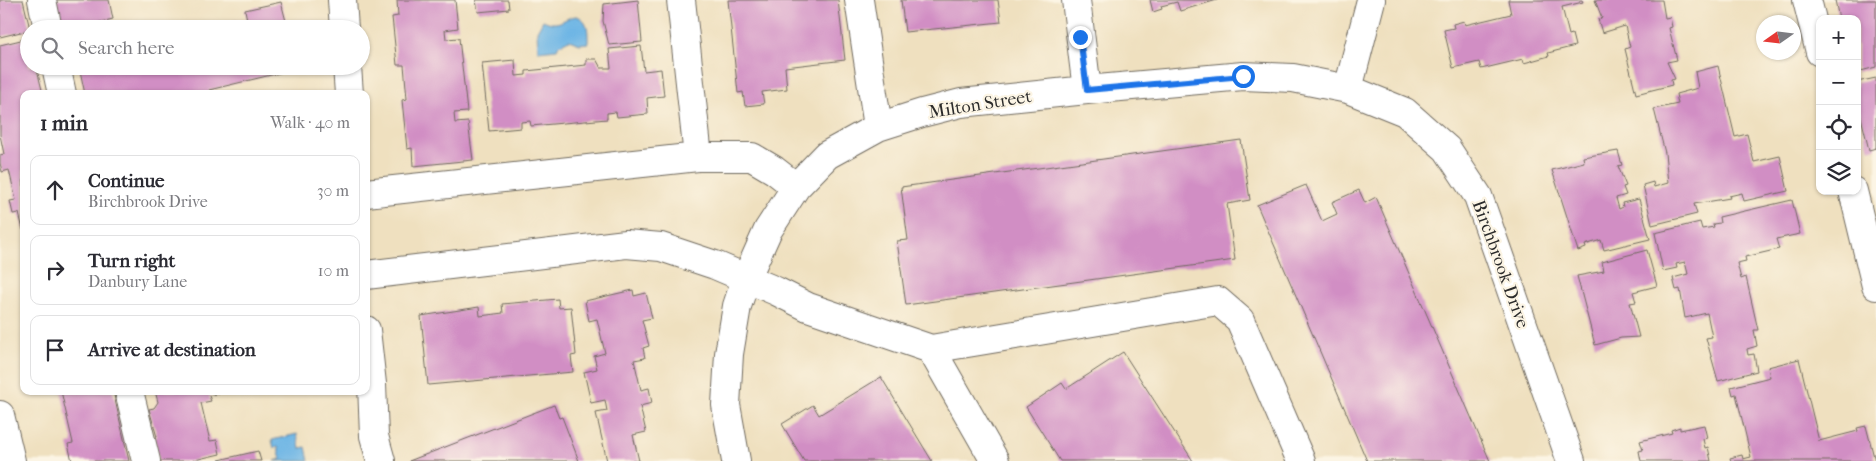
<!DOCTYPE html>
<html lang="en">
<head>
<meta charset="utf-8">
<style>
  :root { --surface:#fff; --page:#f2f2f3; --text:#2b2b33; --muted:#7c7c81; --line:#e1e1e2 }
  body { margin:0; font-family:"IM FELL French Canon",serif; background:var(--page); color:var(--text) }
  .controls { position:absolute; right:15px; top:15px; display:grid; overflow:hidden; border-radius:10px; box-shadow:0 1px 4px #0004 }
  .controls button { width:45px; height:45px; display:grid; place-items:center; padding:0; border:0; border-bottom:1px solid var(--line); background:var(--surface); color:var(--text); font:25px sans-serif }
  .compass { position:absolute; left:1756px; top:15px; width:45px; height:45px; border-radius:50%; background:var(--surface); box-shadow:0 1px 4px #0004; rotate:256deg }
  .stop { position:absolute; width:15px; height:15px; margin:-11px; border:4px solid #1a73e8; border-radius:50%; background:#fff }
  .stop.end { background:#1a73e8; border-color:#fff; box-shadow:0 1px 5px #0008 }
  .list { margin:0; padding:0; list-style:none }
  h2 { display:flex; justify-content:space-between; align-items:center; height:65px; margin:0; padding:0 20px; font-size:21px }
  h2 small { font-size:16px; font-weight:400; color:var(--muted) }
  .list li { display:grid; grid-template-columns:32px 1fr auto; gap:15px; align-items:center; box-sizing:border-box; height:70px; margin:0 10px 10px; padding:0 10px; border:1px solid var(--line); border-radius:10px }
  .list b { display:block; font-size:19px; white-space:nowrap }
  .list p { margin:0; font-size:16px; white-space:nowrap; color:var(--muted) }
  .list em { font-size:16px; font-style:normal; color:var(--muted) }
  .icon { flex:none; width:28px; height:28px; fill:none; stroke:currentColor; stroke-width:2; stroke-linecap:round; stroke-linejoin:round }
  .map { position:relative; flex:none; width:1876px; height:461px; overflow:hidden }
  .search { position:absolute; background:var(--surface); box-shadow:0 1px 4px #0004; left:20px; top:20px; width:350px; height:55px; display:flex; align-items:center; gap:12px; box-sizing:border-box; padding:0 18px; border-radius:28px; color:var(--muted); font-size:19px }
  .panel { position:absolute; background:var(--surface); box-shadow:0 1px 4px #0004; left:20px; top:90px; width:350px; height:305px; border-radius:10px }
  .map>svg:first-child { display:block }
  .water { fill:#6eb6e5; stroke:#4c7088 }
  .building { fill:#d18ec4 }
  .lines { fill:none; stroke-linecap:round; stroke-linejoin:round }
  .minor-casing { stroke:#706a5f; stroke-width:30 }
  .major-casing { stroke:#706a5f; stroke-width:30 }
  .minor { stroke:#fff; stroke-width:28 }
  .major { stroke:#fff; stroke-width:28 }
  .route { stroke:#1a73e8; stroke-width:6 }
  .labels { text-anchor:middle; stroke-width:4.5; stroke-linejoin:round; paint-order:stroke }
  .street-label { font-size:18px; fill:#2b2b2b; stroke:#fcf5e5 }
</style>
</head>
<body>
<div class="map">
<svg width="1876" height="461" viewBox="0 0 1876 461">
  <rect width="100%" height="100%" fill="#fcf5e5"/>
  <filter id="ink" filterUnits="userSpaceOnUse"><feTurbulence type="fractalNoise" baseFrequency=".02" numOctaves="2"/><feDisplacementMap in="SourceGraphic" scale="10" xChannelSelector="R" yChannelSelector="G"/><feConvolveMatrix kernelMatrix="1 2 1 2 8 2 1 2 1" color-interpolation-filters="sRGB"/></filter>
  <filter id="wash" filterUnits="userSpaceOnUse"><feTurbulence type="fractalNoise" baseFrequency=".0096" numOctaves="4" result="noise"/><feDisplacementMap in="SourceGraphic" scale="20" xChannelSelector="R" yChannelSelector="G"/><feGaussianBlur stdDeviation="1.12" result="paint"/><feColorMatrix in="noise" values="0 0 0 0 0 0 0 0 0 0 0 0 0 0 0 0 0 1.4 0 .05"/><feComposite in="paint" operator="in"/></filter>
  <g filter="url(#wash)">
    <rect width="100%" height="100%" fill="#efe0bf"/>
    <path class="water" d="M576,16c13,3 12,16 12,27l-8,1 -11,-4 -10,5 -2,4 -19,2 -1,-20 6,-11c17,8 19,-2 33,-4z
      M297,434l3,14 6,-1 3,14h-34l6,-2 -3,-12 -4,1 -2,-8z"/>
    <g id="blocks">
      <path class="building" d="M0,0h23l7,29 -1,1 -29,7z
        M55,0h54l4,19 -42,10h-9z
        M397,0h58l3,28 -13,2 1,9 13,-1 8,74 -13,1 1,10 13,-1 5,38 -60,6 -1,-18 -5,1 -5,-49 5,-1 -3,-34h-7l-5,-48 6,-1z
        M476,0h32l1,9 -31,3z
        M638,0l4,42 -33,3 -6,-24 1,-17z
        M728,0h110l7,60 -60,7 2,22 -25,3 2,12 -19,2 -2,-14 -5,1z
        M901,0h97l3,22 -96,10z
        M1150,0h67l-37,11 -3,-9 -16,4 1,3 -9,3z
        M1508,0h74l1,2 -21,5 7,28 3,-1 3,12 -27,7 1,3 -25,7 -1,-4 -42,10 -2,-7 -26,6 -9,-38 10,-2 -1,-4 11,-3 1,4 46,-11z
        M1595,0h67l3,18 5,-1 2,10 -3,1 8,32 -10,2 8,17 -4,1 1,5 -36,9 -11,-45 5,-2 -5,-21 -23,7 -4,-14 4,-1z
        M1835,0h41v67l-19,5v-53h-18z
        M281,2l7,27h-79v-2l28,-7 2,7 9,-2 -3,-15z
        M113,25l1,4h-12l-1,-1z
        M29,38v28h7l7,28h-19l-1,136 -4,-17 -6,1 -3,-13 6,-1 -7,-30 -7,2 -2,-9v-8l4,-1 -4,-19v-90z
        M641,46l3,25 17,-2 3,27 -17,2 1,16 -31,3 -1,-5 -9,1v6l-76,7 -1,-5 -9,1v6l-32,3 -7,-68 33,-3 1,16 10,-1v-4l60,-6v-6h10l5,9h10l-2,-19z
        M79,66h221v2l-91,22 1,4h-125z
        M1718,66l17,71 12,-3 7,28 26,-6 8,35 -44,10 -2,-8 -13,3 1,2 -36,6 3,10 -45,11 -9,-40 10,-3 1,5 14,-4 -3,-30 -11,-44 24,-5 -2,-10 22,-6 -3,-16z
        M1876,78v70l-7,2 -12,-49v-19z
        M1241,140l9,60 -23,4 8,56 -329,45 -9,-64 11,-1 -7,-53z
        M1618,151l4,14 -4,1 8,20 -3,1 3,8 -10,3 3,11 4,-2 -1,-4 17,-4 11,40 -46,11 -3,-10 -16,5 1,3 -8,3 -26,-81 32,-8 -1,-5z
        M1306,185l16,36 15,-7 -5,-12 27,-12 6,13 11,-6 114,264h-123l-110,-256z
        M1792,200l8,34 -24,5 3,10 -34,8 1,4 -9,2 4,16 5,-2 12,53h-4l3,16 -10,3 1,6 6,-1 3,17 -39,10 -12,-43 6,-1 -5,-24 -22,5 -5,-29 -4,1 -3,-12 15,-4 -3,-12 -9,2 1,4 -14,3 -8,-38 45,-11 2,7 12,-2 -1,-3 7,-1 -1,-6z
        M1647,250l10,36 -24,6 3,10 -6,1 9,34 -18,1 -26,7 -18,-69 27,-5 -2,-9z
        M633,290l1,6 12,-3 6,25 -10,2 7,26 -6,2 2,10 -11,2 7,30 8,-2 3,15 -12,3 6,26 -13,3 6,26h-32l-11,-48 11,-2 -2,-11 -14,3 -7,-31 13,-3 -3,-13 11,-3 -8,-34 -8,2 -4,-20z
        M558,299l1,9 12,-1 5,48 -5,1 2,16 -145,13 -7,-69 58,-9 1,9 23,-3 -1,-9z
        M1123,352l70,109h-133l-34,-54 36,-24 4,6z
        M1799,359l20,82 39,-10 -1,-3 9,-2 9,35h-144l-1,-3 12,-3 1,4 8,-2 -15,-63 -3,1 -2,-8 39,-10 -2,-10z
        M881,377l51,84h-128l-22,-37 31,-19 6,10z
        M61,391h52l16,70h-57l-4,-17 5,-1z
        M155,391h70l-16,5 2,5 -10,2 9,38 7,-1 3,14 -30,7h-31l-5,-23 3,-1 -8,-28 5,-1 4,-6z
        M554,405l5,13 3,-1 17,44h-170z
        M1704,425l3,13 -4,1 2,9 3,-1 3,14h-70l-2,-10 4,-1 -3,-9 32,-8 -1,-3 9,-3v3z
        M258,451l3,10h-42v-1z"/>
    </g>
  </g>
  <g filter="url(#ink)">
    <use href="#blocks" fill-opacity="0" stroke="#706a5f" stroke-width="1"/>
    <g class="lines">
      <defs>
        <path id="minor" d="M42,0l6,29
          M342,0l2,29
          M681,0l17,157
          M859,0l19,127
          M1076,0l11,90
          M1807,0l13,52
          M56,66l6,28
          M347,66l2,28
          M1348,89l23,-89
          M1853,191l23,95
          M366,193l332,-36h54l22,13 22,17
          M366,275l260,-31 35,3 54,18 61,26 32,16 123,42 64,112
          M366,330l6,54 2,52 7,25
          M931,349l287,-48 22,19 61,141
          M129,391l17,70
          M736,461l-10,-56 3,-51 8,-48 9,-27 22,-49 28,-43 31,-32 51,-28 44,-14 39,-10 126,-13 156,-14 50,2 55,11 57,23 42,37 31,47 93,265"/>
        <path id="major" d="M0,415l11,46"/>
      </defs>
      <use href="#minor" class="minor-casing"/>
      <use href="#major" class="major-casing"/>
      <use href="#minor" class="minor"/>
      <use href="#major" class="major"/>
    </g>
  </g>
  <g class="lines" filter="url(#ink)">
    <path class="route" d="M1080,37l7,53 156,-14"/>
  </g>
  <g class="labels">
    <g class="street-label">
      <text transform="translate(980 104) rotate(-9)" y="6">Milton Street</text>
      <text transform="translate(1501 264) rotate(70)" y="6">Birchbrook Drive</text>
    </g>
  </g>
</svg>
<div class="controls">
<button>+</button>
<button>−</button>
<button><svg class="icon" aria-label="locate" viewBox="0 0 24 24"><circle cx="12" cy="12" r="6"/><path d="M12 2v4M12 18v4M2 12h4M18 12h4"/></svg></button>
<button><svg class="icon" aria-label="layers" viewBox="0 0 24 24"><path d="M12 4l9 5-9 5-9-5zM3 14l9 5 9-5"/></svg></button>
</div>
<svg class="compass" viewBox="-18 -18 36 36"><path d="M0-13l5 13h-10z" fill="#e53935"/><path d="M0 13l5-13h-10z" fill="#7c7c81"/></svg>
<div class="stop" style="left:1243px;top:76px"></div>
<div class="stop end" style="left:1080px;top:37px"></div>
<div class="search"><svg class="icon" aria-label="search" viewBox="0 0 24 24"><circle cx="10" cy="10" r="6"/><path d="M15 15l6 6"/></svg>Search here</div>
<section class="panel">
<h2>1 min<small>Walk · 40 m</small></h2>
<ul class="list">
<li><svg class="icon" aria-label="ahead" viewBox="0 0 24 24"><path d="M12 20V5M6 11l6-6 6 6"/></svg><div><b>Continue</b><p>Birchbrook Drive</p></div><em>30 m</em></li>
<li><svg class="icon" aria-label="right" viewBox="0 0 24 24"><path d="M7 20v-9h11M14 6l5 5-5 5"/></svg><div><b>Turn right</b><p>Danbury Lane</p></div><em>10 m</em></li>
<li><svg class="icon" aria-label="arrive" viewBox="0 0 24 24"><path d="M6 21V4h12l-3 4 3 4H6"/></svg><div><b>Arrive at destination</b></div></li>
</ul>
</section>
</div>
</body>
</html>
